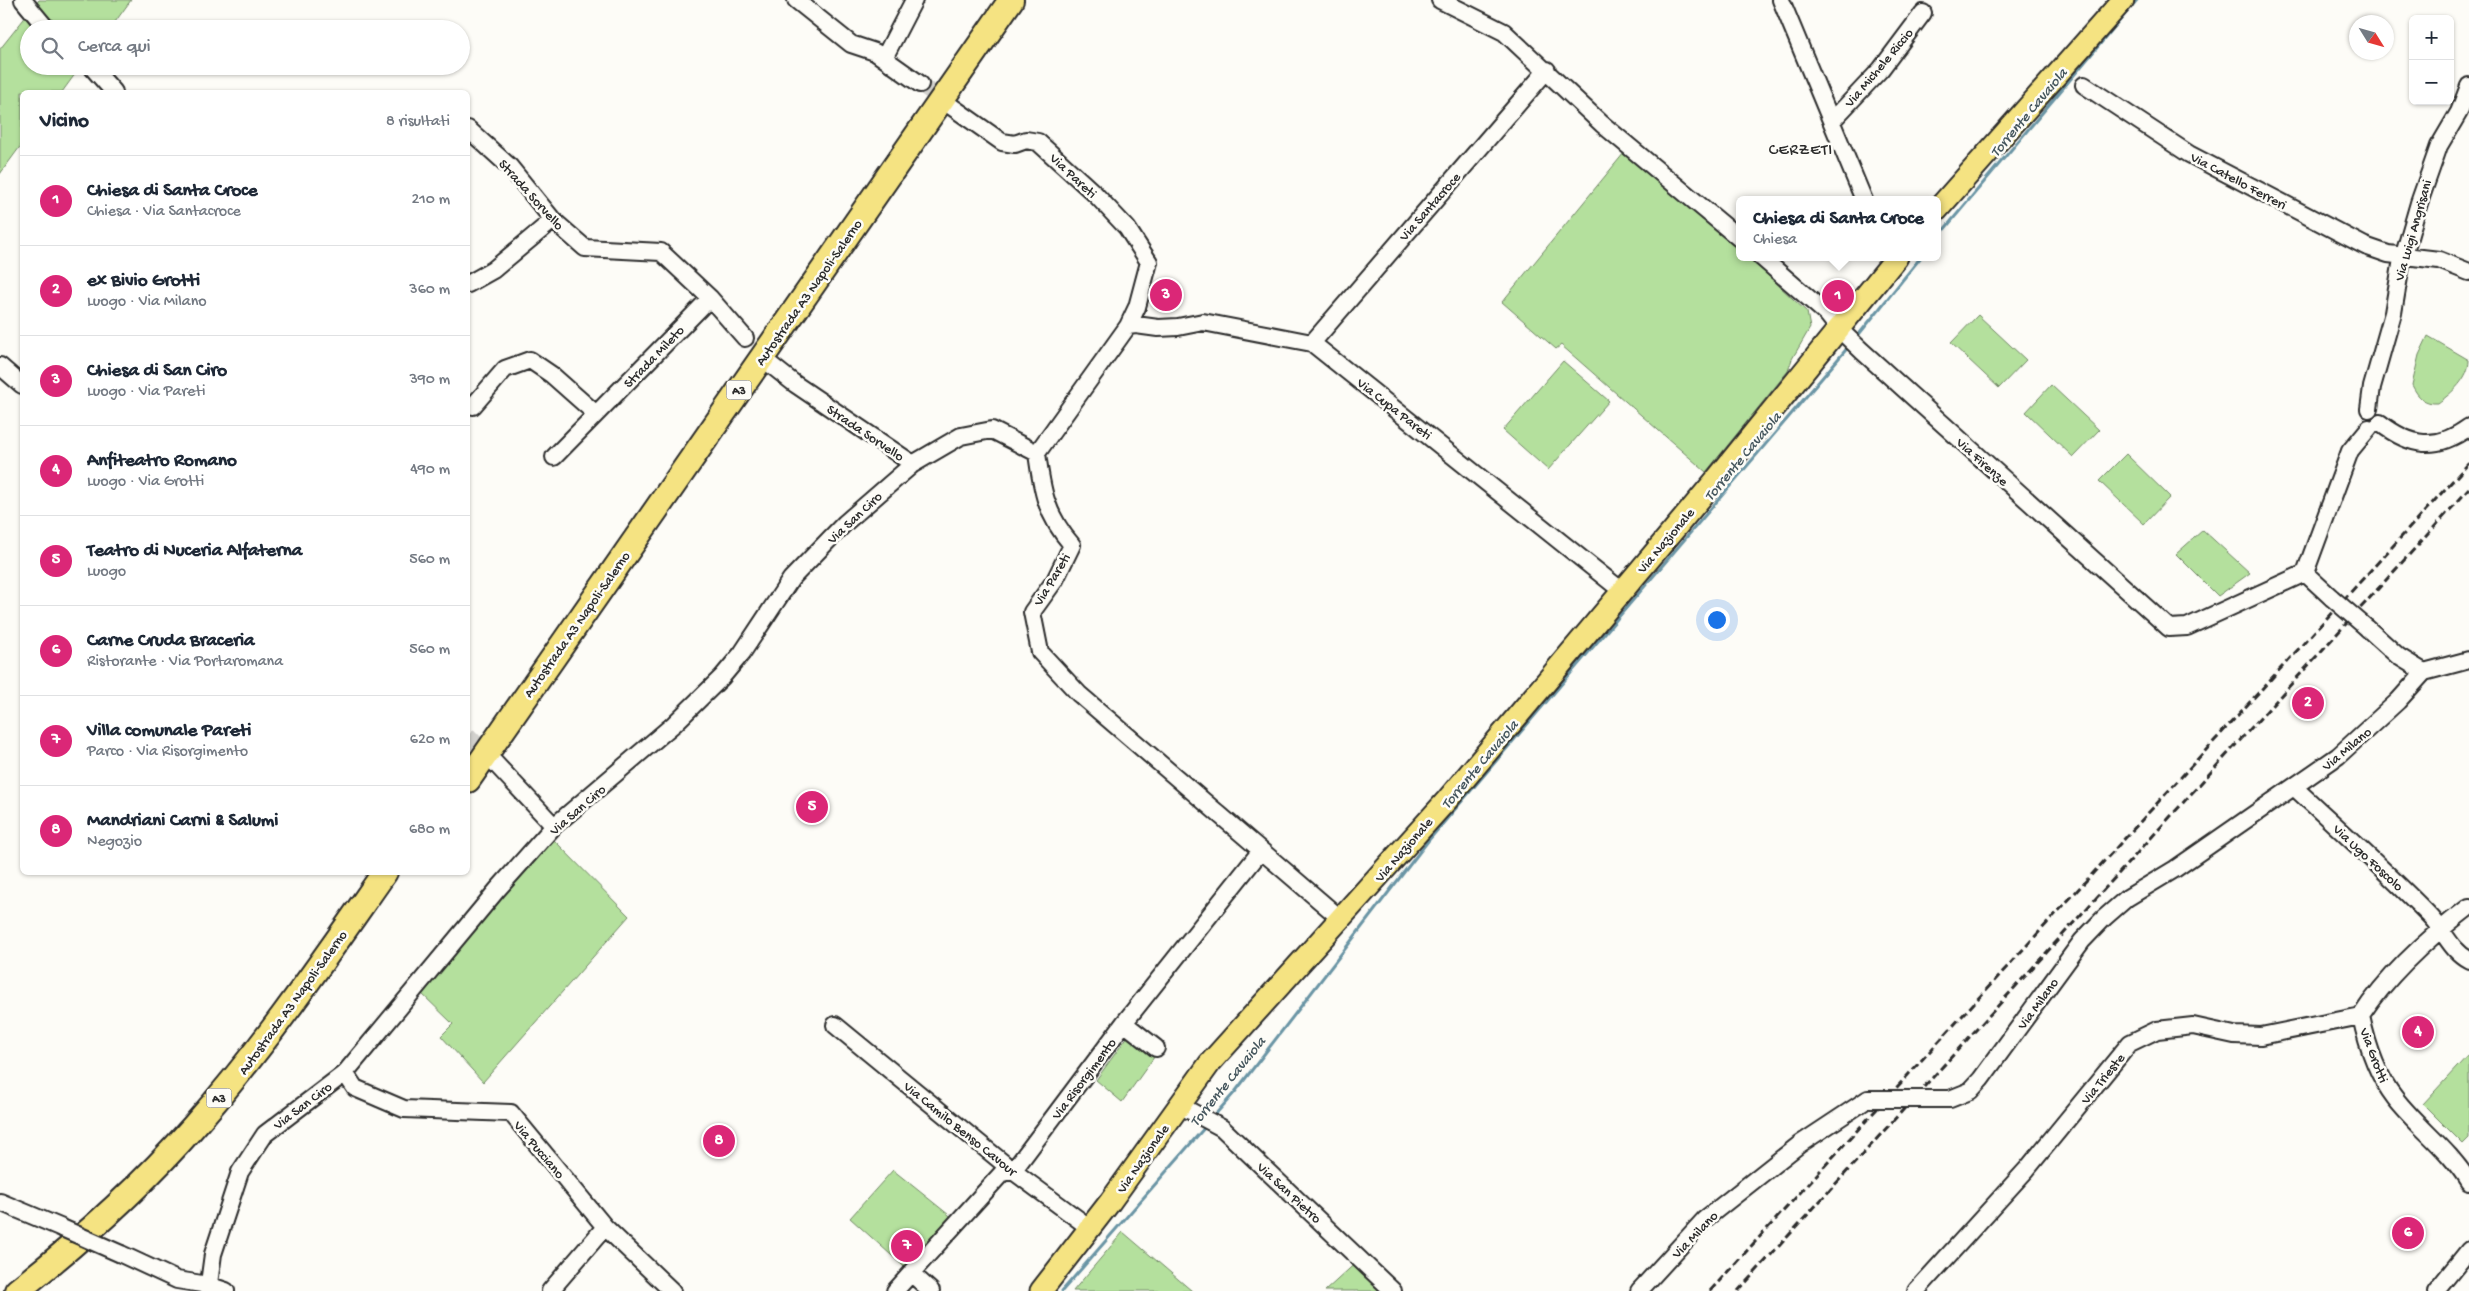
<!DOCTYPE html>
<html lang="it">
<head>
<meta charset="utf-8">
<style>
  :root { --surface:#fff; --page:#f2f2f3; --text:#1f2937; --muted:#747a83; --line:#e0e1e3; --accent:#db2777 }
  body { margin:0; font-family:"Gochi Hand",sans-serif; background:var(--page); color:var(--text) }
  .controls { position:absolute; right:15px; top:15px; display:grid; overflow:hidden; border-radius:8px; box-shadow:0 1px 4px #0004 }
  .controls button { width:45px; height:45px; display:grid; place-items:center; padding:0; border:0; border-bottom:1px solid var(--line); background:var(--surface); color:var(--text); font:25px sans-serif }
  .compass { position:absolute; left:2349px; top:15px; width:45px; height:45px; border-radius:50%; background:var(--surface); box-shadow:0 1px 4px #0004; rotate:127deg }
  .you { position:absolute; left:1716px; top:619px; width:18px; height:18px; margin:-12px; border:4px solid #fff; border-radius:50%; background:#1a73e8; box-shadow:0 0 0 8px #1a73e833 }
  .badge { display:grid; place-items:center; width:32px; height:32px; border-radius:50%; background:var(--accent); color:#fff; font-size:16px; font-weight:700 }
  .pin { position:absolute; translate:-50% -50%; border:2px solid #fff; box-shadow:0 1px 5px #0006 }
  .popup { position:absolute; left:1736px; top:196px; width:205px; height:65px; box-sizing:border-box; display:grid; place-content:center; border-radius:8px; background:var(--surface); filter:drop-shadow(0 1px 4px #0005); font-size:16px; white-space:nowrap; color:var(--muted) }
  .popup b { font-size:19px; color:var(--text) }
  .popup::after { content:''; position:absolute; left:50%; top:100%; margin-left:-10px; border:10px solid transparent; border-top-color:var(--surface) }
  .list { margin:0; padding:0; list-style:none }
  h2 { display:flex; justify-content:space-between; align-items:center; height:65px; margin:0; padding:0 20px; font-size:21px }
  h2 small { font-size:16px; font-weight:400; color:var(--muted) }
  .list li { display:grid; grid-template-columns:32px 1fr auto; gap:15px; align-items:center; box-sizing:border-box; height:90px; padding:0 20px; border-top:1px solid var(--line) }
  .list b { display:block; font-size:19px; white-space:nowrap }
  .list p { margin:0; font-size:16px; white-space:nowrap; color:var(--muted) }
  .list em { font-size:16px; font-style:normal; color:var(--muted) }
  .icon { flex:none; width:28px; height:28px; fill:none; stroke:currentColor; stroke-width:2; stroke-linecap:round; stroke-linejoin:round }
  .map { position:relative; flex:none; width:2469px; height:1291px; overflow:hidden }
  .search { position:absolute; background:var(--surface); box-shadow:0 1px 4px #0004; left:20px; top:20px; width:450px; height:55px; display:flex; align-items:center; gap:12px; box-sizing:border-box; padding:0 18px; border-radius:28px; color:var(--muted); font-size:19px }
  .panel { position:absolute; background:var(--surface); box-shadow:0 1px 4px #0004; left:20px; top:90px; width:450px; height:785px; border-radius:8px }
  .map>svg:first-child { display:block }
  .green { fill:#b4e09d; stroke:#708664 }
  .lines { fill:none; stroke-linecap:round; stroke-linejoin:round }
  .stream { stroke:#6b95a5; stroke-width:3 }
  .minor-tunnel { stroke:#d3d2ce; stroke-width:16; stroke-dasharray:16 8; stroke-linecap:butt }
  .minor-casing { stroke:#2b2b2b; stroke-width:20 }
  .major-casing { stroke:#2b2b2b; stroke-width:25 }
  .highway-casing { stroke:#2b2b2b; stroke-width:28 }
  .minor { stroke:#fdfcf7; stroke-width:16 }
  .major { stroke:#f5e382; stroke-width:21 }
  .highway { stroke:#f5e382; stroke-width:24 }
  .rail { stroke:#2b2b2b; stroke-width:3; stroke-dasharray:8 4; stroke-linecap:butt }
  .minor-bridge-casing { stroke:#2b2b2b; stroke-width:20; stroke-linecap:butt }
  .minor-bridge { stroke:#fdfcf7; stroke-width:16 }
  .labels { text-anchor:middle; stroke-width:5; stroke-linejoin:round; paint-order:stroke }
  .shield { fill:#fdfcf7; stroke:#6a6a68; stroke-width:1 }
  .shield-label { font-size:12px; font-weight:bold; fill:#2b2b2b }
  .street-label { font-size:14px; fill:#2b2b2b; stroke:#fdfcf7 }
  .water-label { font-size:15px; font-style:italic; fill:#46575e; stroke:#fdfcf7 }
  .quarter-label { font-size:16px; letter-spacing:1px; fill:#2b2b2b; stroke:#fdfcf7 }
</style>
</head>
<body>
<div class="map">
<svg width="2469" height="1291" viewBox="0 0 2469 1291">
  <rect width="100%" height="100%" fill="#fdfcf7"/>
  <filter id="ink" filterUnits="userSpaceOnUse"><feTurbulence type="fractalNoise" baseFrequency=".02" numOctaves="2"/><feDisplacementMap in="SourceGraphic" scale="10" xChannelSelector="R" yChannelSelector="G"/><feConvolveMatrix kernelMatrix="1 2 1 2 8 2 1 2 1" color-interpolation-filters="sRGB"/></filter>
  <g filter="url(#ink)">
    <path class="green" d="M39,0h92l-21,29h-81v37h52l-19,26h-40v52l-22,30v-125z
      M1624,153l115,96v8h9l59,55 3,16 -18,31 -4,12 -82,101 -145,-127 -5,4 -54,-47z
      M1978,315l48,45 -27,28 -48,-45z
      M2428,336l41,24c0,18 -17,33 -31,43 -14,1 -20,-6 -26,-18l7,-30z
      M1563,361l46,40 -61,69 -45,-40z
      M2051,385l48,45 -26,27 -47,-45z
      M2126,454l44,43 -26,27 -45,-43z
      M2203,530l47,43 -32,23 -42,-42z
      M552,838l77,78 -146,166 -42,-46 12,-12 -34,-33z
      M1131,1032l26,21 -35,49 -26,-22z
      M2469,1054v84l-6,6 -40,-40z
      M893,1170l61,49 -43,54 -61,-55z
      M1123,1232l69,59h-119z
      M1360,1259l30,32h-65z"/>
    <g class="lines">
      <path class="stream" d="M1937,238l200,-238
        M1856,338l65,-81
        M1213,1117l22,-25 193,-251 422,-496
        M1062,1291l144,-165"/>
      <path class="minor-tunnel" d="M920,84l28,20
        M468,735l24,25"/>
      <defs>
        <path id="minor" d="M23,0l24,29
          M796,0l55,44 24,8 45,32
          M1440,0l64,32 98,92 137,114
          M1781,0l83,200
          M884,58l30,-58
          M91,66l23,26
          M2084,85l105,69 176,92 23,8 51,6 30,12
          M948,104l54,38 13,2 11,-4 12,2 57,52 32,34 22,34 -12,45 -9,19 -91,127c5,38 9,62 35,92l-17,35 -23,32 8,40 39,42 262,225
          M1832,121l49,-52 42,-56
          M468,129l42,38 43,53 32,28 76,4 49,46 35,40
          M1761,257l66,57 12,15 23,22 307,277 18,-1 118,-54 45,-122 19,-23
          M468,284l25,-14 60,-50
          M1128,326l8,-1 22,3 20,-1 25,-5 109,21 310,248
          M1312,343l235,-273
          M771,365l24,19 118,80
          M0,366l22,19
          M473,406l32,-37 25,-9 22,15 44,39
          M2369,409l3,-22 21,-74 8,-48 18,-62 20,-57 20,-34 10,-26
          M2380,423c31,24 56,28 89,4
          M554,457l156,-159
          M2305,573l27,25
          M2367,628l31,28 26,16 45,-12
          M494,762l60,64
          M2295,788c45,42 91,83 134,127 16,16 21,35 40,45
          M2469,907c-41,31 -80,66 -108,109 6,29 16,59 34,82 23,30 54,51 74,84
          M1124,1023l32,25
          M835,1025l178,146 77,57
          M345,1073l10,15 49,21 107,4 94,114 67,64
          M1970,1091l11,-12 101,-138 22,-23 23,-20 48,-29 163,-113 60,-55 26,-29
          M1179,1105l43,23 171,163
          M0,1202l62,26
          M121,1254l56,26 31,5 18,6
          M911,1273l20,18
          M208,1291l5,-37 27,-82 25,-38 80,-61 152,-183 57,-64 120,-102 48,-47 20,-24 49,-74 54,-56 68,-59 48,-28 31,-6 45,23
          M550,1291l55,-64
          M895,1291l107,-118 11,-2 111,-148 136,-171
          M1639,1291l66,-72 95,-75 68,-45
          M1916,1291l111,-122 103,-126 27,-13 36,-4 41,9 27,1 100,-20
          M2436,1291l33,-41"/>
        <path id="major" d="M1937,210l186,-210
          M1041,1291l69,-89 100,-139 237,-263 267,-318 183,-225"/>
        <path id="highway" d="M468,780l543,-780
          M17,1291c63,-50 124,-104 177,-165 71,-80 130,-167 191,-254"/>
      </defs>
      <use href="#minor" class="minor-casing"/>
      <use href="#major" class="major-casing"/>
      <use href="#highway" class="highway-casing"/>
      <use href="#minor" class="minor"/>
      <use href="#major" class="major"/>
      <use href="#highway" class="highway"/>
      <path class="rail" d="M1710,1291l759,-828
        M1738,1291l731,-802"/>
      <defs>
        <path id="minor-bridge" d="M2332,598l35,30
          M1868,1099h82l20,-8
          M62,1228l59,26"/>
      </defs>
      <use href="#minor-bridge" class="minor-bridge-casing"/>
      <use href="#minor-bridge" class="minor-bridge"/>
    </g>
  </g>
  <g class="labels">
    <g class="shield">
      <rect x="726.5" y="380.5" width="25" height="19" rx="4"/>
      <rect x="206.5" y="1088.5" width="25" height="19" rx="4"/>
    </g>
    <g class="shield-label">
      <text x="739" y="394">A3</text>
      <text x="219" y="1102">A3</text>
    </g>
    <g class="street-label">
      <text transform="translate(1878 67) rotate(-50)" y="5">Via Michele Riccio</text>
      <text transform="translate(1074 175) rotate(43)" y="5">Via Pareti</text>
      <text transform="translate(2239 180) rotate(28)" y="5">Via Catello Ferreri</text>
      <text transform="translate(532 194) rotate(48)" y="5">Strada Sorvello</text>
      <text transform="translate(1429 206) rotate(-49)" y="5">Via Santacroce</text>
      <text transform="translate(2412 230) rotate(-74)" y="5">Via Luigi Angrisani</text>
      <text transform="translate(808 292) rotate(-55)" y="5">Autostrada A3 Napoli-Salerno</text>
      <text transform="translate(653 356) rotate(-46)" y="5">Strada Mileto</text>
      <text transform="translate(1395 408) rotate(38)" y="5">Via Cupa Pareti</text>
      <text transform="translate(866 432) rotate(34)" y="5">Strada Sorvello</text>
      <text transform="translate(1983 461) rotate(42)" y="5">Via Firenze</text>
      <text transform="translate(854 517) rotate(-43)" y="5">Via San Ciro</text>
      <text transform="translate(1665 540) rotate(-50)" y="5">Via Nazionale</text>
      <text transform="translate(1051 579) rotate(-59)" y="5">Via Pareti</text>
      <text transform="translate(576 624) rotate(-55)" y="5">Autostrada A3 Napoli-Salerno</text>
      <text transform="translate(2346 748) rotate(-40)" y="5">Via Milano</text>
      <text transform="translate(577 809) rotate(-41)" y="5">Via San Ciro</text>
      <text transform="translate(1403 849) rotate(-49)" y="5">Via Nazionale</text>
      <text transform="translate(2369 857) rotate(43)" y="5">Via Ugo Foscolo</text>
      <text transform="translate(292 1002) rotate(-54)" y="5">Autostrada A3 Napoli-Salerno</text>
      <text transform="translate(2037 1003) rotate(-54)" y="5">Via Milano</text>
      <text transform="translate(2375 1055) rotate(69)" y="5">Via Grotti</text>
      <text transform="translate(1083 1078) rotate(-53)" y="5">Via Risorgimento</text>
      <text transform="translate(2102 1078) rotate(-51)" y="5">Via Trieste</text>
      <text transform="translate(302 1105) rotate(-37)" y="5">Via San Ciro</text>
      <text transform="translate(961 1128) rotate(39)" y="5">Via Camilo Benso Cavour</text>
      <text transform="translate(540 1149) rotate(50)" y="5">Via Pucciano</text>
      <text transform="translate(1142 1158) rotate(-55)" y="5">Via Nazionale</text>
      <text transform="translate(1290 1192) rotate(43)" y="5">Via San Pietro</text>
      <text transform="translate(1694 1234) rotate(-46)" y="5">Via Milano</text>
    </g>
    <g class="water-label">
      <text transform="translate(2028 112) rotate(-50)" y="5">Torrente Cavaiola</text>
      <text transform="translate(1742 456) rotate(-50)" y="5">Torrente Cavaiola</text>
      <text transform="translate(1479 764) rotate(-50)" y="5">Torrente Cavaiola</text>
      <text transform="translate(1227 1081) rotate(-51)" y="5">Torrente Cavaiola</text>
    </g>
    <g class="quarter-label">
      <text x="1801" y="154">CERZETI</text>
    </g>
  </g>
</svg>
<div class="controls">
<button>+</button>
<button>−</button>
</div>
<svg class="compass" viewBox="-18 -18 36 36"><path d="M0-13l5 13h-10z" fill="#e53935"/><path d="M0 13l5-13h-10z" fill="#747a83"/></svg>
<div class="you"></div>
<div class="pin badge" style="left:1838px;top:296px">1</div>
<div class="popup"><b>Chiesa di Santa Croce</b>Chiesa</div>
<div class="pin badge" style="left:2308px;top:703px">2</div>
<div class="pin badge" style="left:1166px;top:295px">3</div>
<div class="pin badge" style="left:2418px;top:1032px">4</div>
<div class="pin badge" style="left:812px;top:807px">5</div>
<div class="pin badge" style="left:2408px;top:1233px">6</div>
<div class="pin badge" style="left:907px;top:1246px">7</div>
<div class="pin badge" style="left:719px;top:1141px">8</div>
<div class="search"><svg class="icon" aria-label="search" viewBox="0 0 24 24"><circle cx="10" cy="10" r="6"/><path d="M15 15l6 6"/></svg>Cerca qui</div>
<section class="panel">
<h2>Vicino<small>8 risultati</small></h2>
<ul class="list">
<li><span class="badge">1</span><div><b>Chiesa di Santa Croce</b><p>Chiesa · Via Santacroce</p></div><em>210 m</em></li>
<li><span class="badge">2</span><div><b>ex Bivio Grotti</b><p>Luogo · Via Milano</p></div><em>360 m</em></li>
<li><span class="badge">3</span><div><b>Chiesa di San Ciro</b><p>Luogo · Via Pareti</p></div><em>390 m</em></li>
<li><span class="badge">4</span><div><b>Anfiteatro Romano</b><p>Luogo · Via Grotti</p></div><em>490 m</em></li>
<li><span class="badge">5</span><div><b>Teatro di Nuceria Alfaterna</b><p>Luogo</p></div><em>560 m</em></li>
<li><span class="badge">6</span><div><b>Carne Cruda Braceria</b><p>Ristorante · Via Portaromana</p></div><em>560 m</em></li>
<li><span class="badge">7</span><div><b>Villa comunale Pareti</b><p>Parco · Via Risorgimento</p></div><em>620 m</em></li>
<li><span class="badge">8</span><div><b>Mandriani Carni &amp; Salumi</b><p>Negozio</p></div><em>680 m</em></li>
</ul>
</section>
</div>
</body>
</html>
